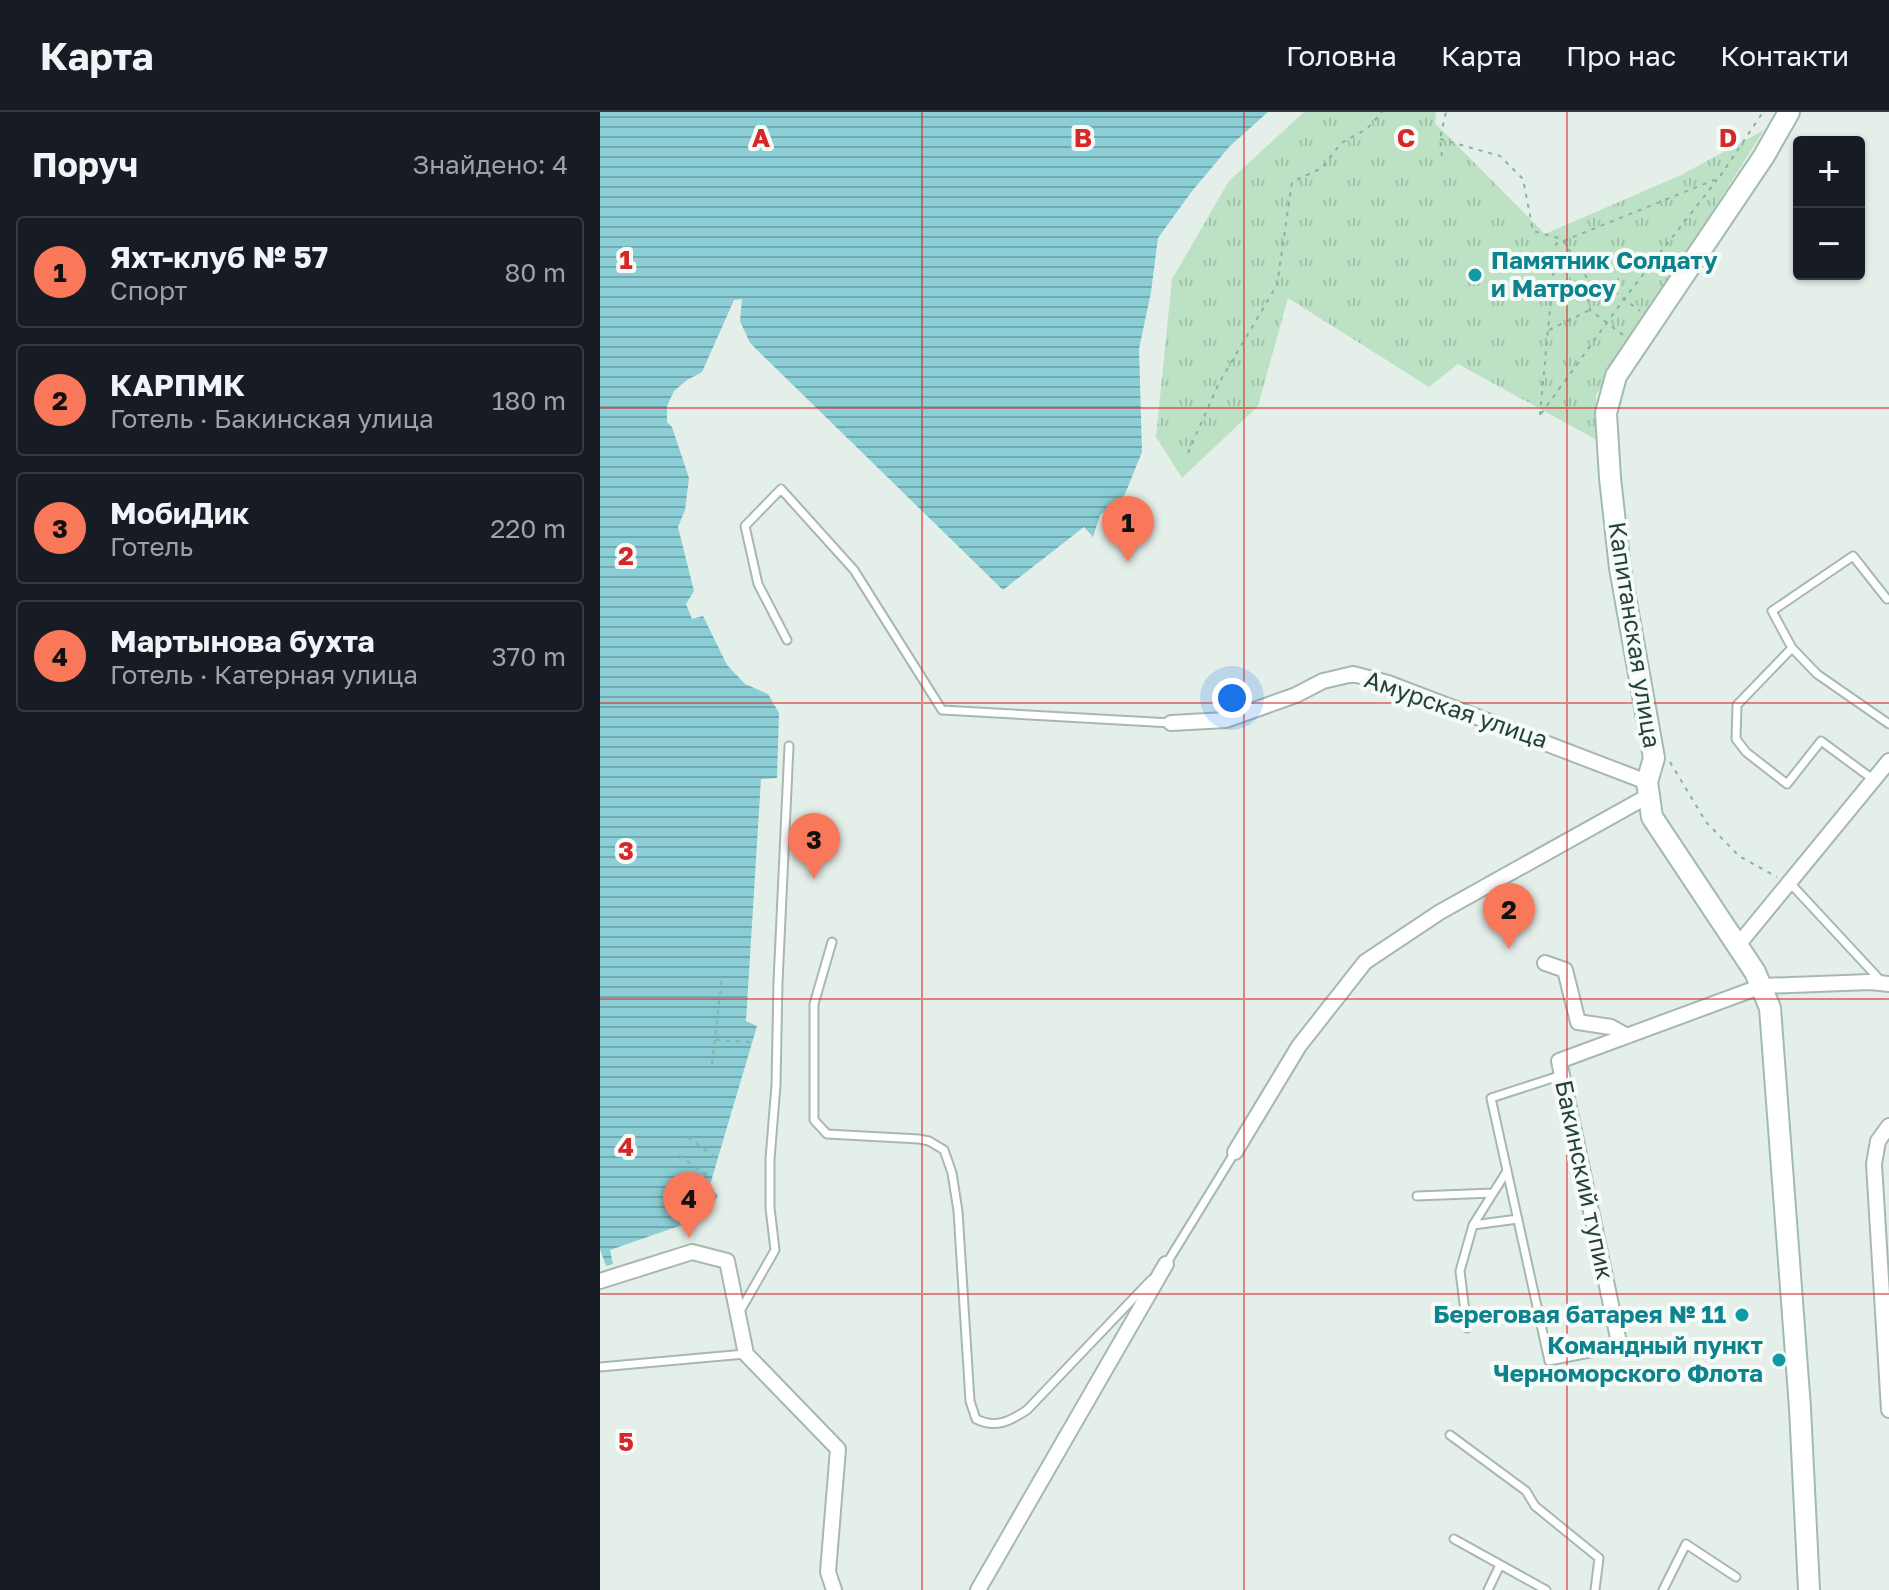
<!DOCTYPE html>
<html lang="uk">
<head>
<meta charset="utf-8">
<style>
  :root { --surface:#171b24; --page:#242831; --text:#f1f3f6; --muted:#9ea1a6; --line:#363941; --accent:#f97859 }
  body { margin:0; font-family:"Golos Text",sans-serif; background:var(--page); color:var(--text) }
  .controls { position:absolute; right:24px; top:24px; display:grid; overflow:hidden; border-radius:8px; box-shadow:0 2px 6px #0004 }
  .controls button { width:72px; height:72px; display:grid; place-items:center; padding:0; border:0; border-bottom:2px solid var(--line); background:var(--surface); color:var(--text); font:40px sans-serif }
  .you { position:absolute; left:632px; top:586px; width:28px; height:28px; margin:-20px; border:6px solid #fff; border-radius:50%; background:#1a73e8; box-shadow:0 0 0 12px #1a73e833 }
  .badge { display:grid; place-items:center; width:52px; height:52px; border-radius:50%; background:var(--accent); color:#111; font-size:26px; font-weight:700 }
  .pin { position:absolute; translate:-50% -66px; filter:drop-shadow(0 2px 4px #0008) }
  .pin::after { content:''; position:absolute; top:42px; width:28px; height:24px; background:inherit; clip-path:polygon(0 0,100% 0,50% 100%) }
  .list { margin:0; padding:0; list-style:none }
  h2 { display:flex; justify-content:space-between; align-items:center; height:104px; margin:0; padding:0 32px; font-size:34px }
  h2 small { font-size:26px; font-weight:400; color:var(--muted) }
  .list li { display:grid; grid-template-columns:52px 1fr auto; gap:24px; align-items:center; box-sizing:border-box; height:112px; margin:0 16px 16px; padding:0 16px; border:2px solid var(--line); border-radius:8px }
  .list b { display:block; font-size:30px; white-space:nowrap }
  .list p { margin:0; font-size:26px; white-space:nowrap; color:var(--muted) }
  .list em { font-size:26px; font-style:normal; color:var(--muted) }
  .map { position:relative; flex:none; width:1289px; height:1478px; overflow:hidden }
  header { display:flex; align-items:center; gap:48px; box-sizing:border-box; height:112px; padding:0 40px; background:var(--surface); border-bottom:2px solid var(--line) }
  header strong { font-size:38px }
  nav { display:flex; gap:44px; margin-inline-start:auto; font-size:28px }
  main { display:flex }
  aside { flex:1; background:var(--surface) }
  .map>svg:first-child { display:block }
  .park { fill:url(#park-tufts) }
  .water { fill:url(#water-rules) }
  .lines { fill:none; stroke-linecap:round; stroke-linejoin:round }
  .lane-casing { stroke:#a7b8b1; stroke-width:11 }
  .street-casing { stroke:#a7b8b1; stroke-width:18 }
  .secondary-casing { stroke:#a2bbb1; stroke-width:24 }
  .path { stroke:#84b4a2; stroke-width:2; stroke-dasharray:4 6; stroke-linecap:butt }
  .lane { stroke:#fff; stroke-width:7 }
  .street { stroke:#fff; stroke-width:14 }
  .secondary { stroke:#fff; stroke-width:20 }
  .grid { fill:none; stroke:#d62828; stroke-width:2; stroke-opacity:0.55 }
  .culture-dot { fill:#0f9aa8; stroke:#f6fbf8; stroke-width:3 }
  .labels { text-anchor:middle; stroke-width:8; stroke-linejoin:round; paint-order:stroke }
  .culture-label { font-size:24px; font-weight:bold; fill:#0d838f; stroke:#f6fbf8; text-anchor:end }
  .street-label { font-size:24px; fill:#234238; stroke:#f6fbf8 }
  .grid-label { font-size:26px; text-anchor:middle; font-weight:bold; fill:#d62828; stroke:#f6fbf8; stroke-width:8; stroke-linejoin:round; paint-order:stroke }
</style>
</head>
<body>
<header>
<strong>Карта</strong>
<nav><a>Головна</a><a>Карта</a><a>Про нас</a><a>Контакти</a></nav>
</header>
<main>
<aside>
<h2>Поруч<small>Знайдено: 4</small></h2>
<ul class="list">
<li><span class="badge">1</span><div><b>Яхт-клуб № 57</b><p>Спорт</p></div><em>80 m</em></li>
<li><span class="badge">2</span><div><b>КАРПМК</b><p>Готель · Бакинская улица</p></div><em>180 m</em></li>
<li><span class="badge">3</span><div><b>МобиДик</b><p>Готель</p></div><em>220 m</em></li>
<li><span class="badge">4</span><div><b>Мартынова бухта</b><p>Готель · Катерная улица</p></div><em>370 m</em></li>
</ul>
</aside>
<div class="map">
<svg width="1289" height="1478" viewBox="0 0 1289 1478">
  <defs>
    <pattern id="park-tufts" width="24" height="20" patternUnits="userSpaceOnUse" patternTransform="scale(2)"><rect width="24" height="20" fill="#bde1c5"/><path d="M3 7l-1-3M5 7V3M7 7l1-3M15 17l-1-3M17 17v-4M19 17l1-3" fill="none" stroke="#a2c2aa"/></pattern>
    <pattern id="water-rules" width="6" height="5" patternUnits="userSpaceOnUse" patternTransform="scale(2)"><rect width="6" height="5" fill="#8bced6"/><path d="M0 2.5h6" fill="none" stroke="#71a9af"/></pattern>
  </defs>
  <rect width="100%" height="100%" fill="#e5efea"/>
  <path class="park" d="M704,0h132l-1,11 110,111 136,-59 83,-45 -168,265 1,45 -139,-76 -29,23 -141,-89 -30,108 -76,72 -26,-41 16,-158 57,-98z"/>
  <path class="water" d="M0,0h668l-38,34 -38,45 -34,47 -7,54 -12,57 3,103 -19,47 -23,16 -7,22 -9,-10 -81,63 -253,-247 -10,-22 2,-22 -8,1 -32,72 -15,8 -13,11 -7,15v16l5,5 17,51 -4,32 -7,17 16,64 -8,13 6,15 11,-3 24,49 18,19 23,10 11,19 -2,65 -16,1 -15,242 11,5 -48,162 9,7 -13,22 -95,33 3,14 -7,2 -6,-17z"/>
  <g class="lines">
    <defs>
      <path id="lane" d="M1287,487l-34,-43 -81,55 20,37 25,26 72,50
        M187,528l-29,-56 -13,-58 36,-37 73,81 88,140 229,13
        M1192,536l-55,57 -1,34 10,13 41,32 34,-43 53,39
        M1190,771l91,98
        M232,830l-18,62v116l13,14 92,5 10,2 15,9 8,23 6,38 12,190 6,18c20,10 34,2 51,-9l124,-130
        M962,963l-71,23 58,263 71,-14
        M817,1084l76,-3
        M873,1113l34,-54
        M565,1154l70,-114
        M139,1201l36,-63 -5,-42v-49l6,-74 2,-103 11,-236
        M867,1216l-7,-57 13,-46 45,-6
        M0,1255l145,-13
        M850,1323l76,56 9,15 64,52 -4,32
        M854,1427l92,51
        M888,1478l12,-25
        M1063,1478l23,-46 50,33"/>
      <path id="street" d="M571,611l55,-3 70,-25 27,-14 30,-7 35,9 259,99
        M1138,833l151,-184
        M945,851l20,7 13,52 33,5 16,9
        M1289,1014l-11,15 -4,23 15,246
        M635,1040l64,-106 66,-84 75,-50 208,-116
        M0,1169l92,-29 35,9 19,93 92,95 -10,123 6,18
        M1020,1235l-61,-286 203,-75 108,-4 19,2
        M378,1478l188,-326"/>
      <path id="secondary" d="M1189,0l-25,44 -148,220 -10,37 4,65 10,90 34,190 -7,24 5,35 103,155 15,36 30,400 9,182"/>
    </defs>
    <use href="#lane" class="lane-casing"/>
    <use href="#street" class="street-casing"/>
    <use href="#secondary" class="secondary-casing"/>
    <path class="path" d="M840,27l60,17 23,23 10,52 29,8 31,48
      M842,44l-2,-17 6,-27
      M949,218l41,-20
      M1023,223l-33,-25 -2,-15 5,-8 13,-2 34,26
      M941,302l83,-115 93,-119
      M940,303l16,-171 163,-66 44,-66
      M588,341l31,-70 58,-98 15,-103 30,-14 19,-25 26,-14 15,-17
      M1070,650l36,60 33,34 38,21
      M116,928l36,2
      M112,952l10,-86
      M88,1025l29,22
      M79,1043l33,24"/>
    <use href="#lane" class="lane"/>
    <use href="#street" class="street"/>
    <use href="#secondary" class="secondary"/>
  </g>
  <path class="grid" d="M322,0v1478M644,0v1478M967,0v1478M0,296h1289M0,591h1289M0,887h1289M0,1182h1289"/>
  <g class="culture-dot">
    <circle cx="875" cy="163" r="8"/>
    <circle cx="1142" cy="1203" r="8"/>
    <circle cx="1179" cy="1248" r="8"/>
  </g>
  <g class="labels">
    <g class="culture-label">
      <text x="891" y="157" text-anchor="start">Памятник Солдату<tspan x="891" dy="28">и Матросу</tspan></text>
      <text x="1126" y="1211">Береговая батарея № 11</text>
      <text x="1163" y="1242">Командный пункт<tspan x="1163" dy="28">Черноморского Флота</tspan></text>
    </g>
    <g class="street-label">
      <text transform="translate(1034 523) rotate(81)" y="8">Капитанская улица</text>
      <text transform="translate(856 598) rotate(19)" y="8">Амурская улица</text>
      <text transform="translate(984 1068) rotate(78)" y="8">Бакинский тупик</text>
    </g>
  </g>
  <g class="grid-label">
    <text x="161" y="35">A</text>
    <text x="483" y="35">B</text>
    <text x="806" y="35">C</text>
    <text x="1128" y="35">D</text>
    <text x="26" y="157">1</text>
    <text x="26" y="453">2</text>
    <text x="26" y="748">3</text>
    <text x="26" y="1044">4</text>
    <text x="26" y="1339">5</text>
  </g>
</svg>
<div class="controls">
<button>+</button>
<button>−</button>
</div>
<div class="you"></div>
<div class="pin badge" style="left:528px;top:450px">1</div>
<div class="pin badge" style="left:909px;top:837px">2</div>
<div class="pin badge" style="left:214px;top:767px">3</div>
<div class="pin badge" style="left:89px;top:1126px">4</div>
</div>
</main>
</body>
</html>
